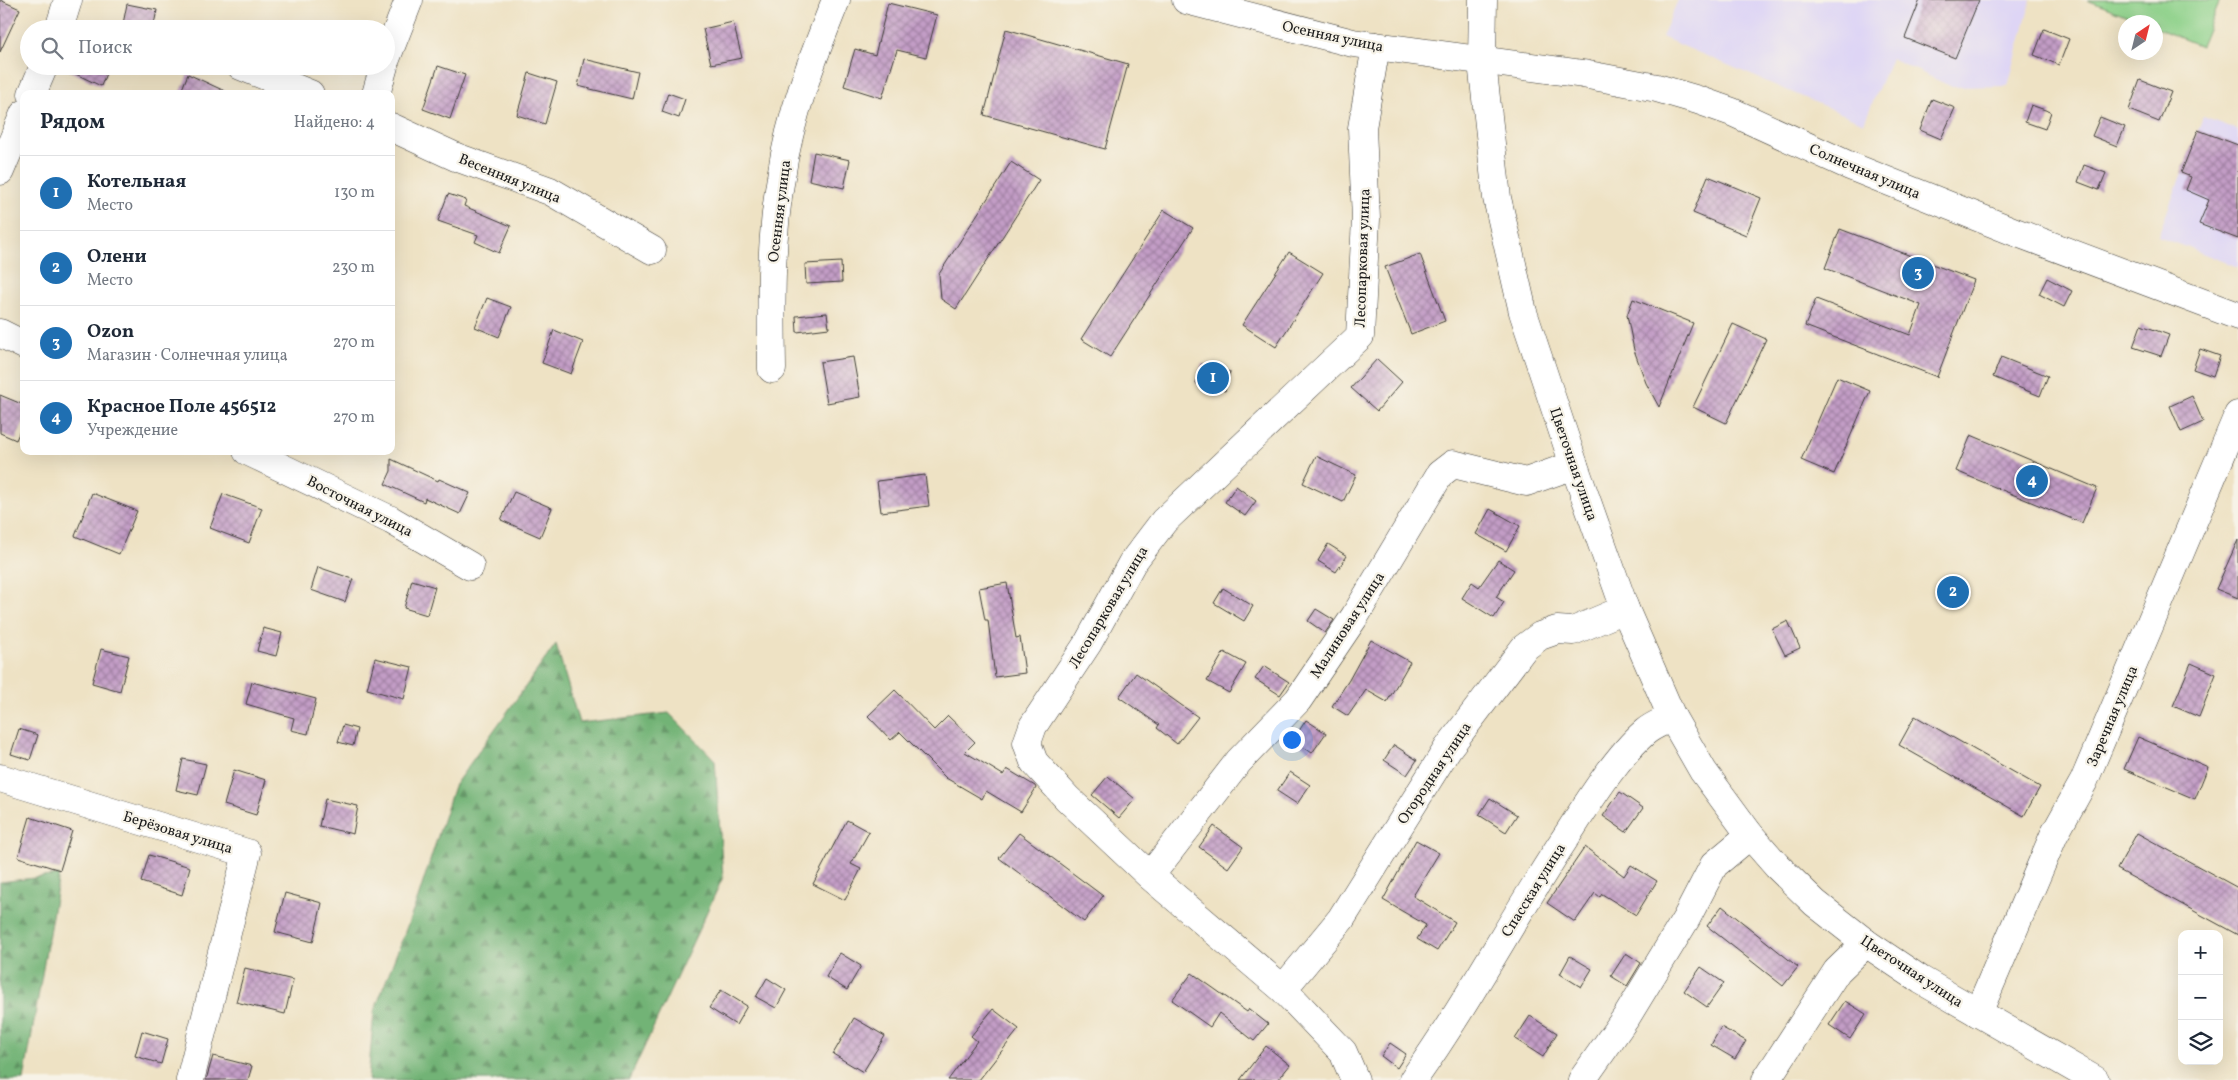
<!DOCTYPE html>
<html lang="ru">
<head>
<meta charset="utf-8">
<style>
  :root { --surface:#fff; --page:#f6f6f7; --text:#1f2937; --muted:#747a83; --line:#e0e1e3; --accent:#1f6fb2 }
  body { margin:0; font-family:Vollkorn,serif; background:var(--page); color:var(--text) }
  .controls { position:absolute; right:15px; bottom:15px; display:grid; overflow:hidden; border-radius:10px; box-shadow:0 5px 20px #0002 }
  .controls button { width:45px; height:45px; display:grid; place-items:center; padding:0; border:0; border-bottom:1px solid var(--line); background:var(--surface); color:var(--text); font:25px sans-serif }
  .compass { position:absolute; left:2118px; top:15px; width:45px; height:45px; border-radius:50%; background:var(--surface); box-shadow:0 5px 20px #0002; rotate:35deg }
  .you { position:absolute; left:1291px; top:739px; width:18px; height:18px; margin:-12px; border:4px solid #fff; border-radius:50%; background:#1a73e8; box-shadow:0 0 0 8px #1a73e833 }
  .badge { display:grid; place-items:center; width:32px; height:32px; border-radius:50%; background:var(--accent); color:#fff; font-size:16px; font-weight:700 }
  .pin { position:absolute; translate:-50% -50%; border:2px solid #fff; box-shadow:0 1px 5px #0006 }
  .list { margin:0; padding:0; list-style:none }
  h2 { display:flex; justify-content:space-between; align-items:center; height:65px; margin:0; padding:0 20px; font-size:21px }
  h2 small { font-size:16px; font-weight:400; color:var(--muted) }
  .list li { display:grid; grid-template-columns:32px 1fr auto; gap:15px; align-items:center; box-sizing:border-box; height:75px; padding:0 20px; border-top:1px solid var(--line) }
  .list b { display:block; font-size:19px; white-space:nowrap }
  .list p { margin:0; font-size:16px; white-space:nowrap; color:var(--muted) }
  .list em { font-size:16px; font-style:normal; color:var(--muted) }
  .icon { flex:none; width:28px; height:28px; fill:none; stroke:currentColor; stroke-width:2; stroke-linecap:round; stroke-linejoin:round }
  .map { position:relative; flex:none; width:2238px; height:1080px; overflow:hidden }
  .search { position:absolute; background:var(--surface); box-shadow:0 5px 20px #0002; left:20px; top:20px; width:375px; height:55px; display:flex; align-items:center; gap:12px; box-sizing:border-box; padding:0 18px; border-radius:28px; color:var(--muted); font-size:19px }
  .panel { position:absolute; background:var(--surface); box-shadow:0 5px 20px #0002; left:20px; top:90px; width:375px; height:365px; border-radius:10px }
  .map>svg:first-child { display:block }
  .built { fill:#ded5f5 }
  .forest { fill:url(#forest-firs); stroke:#476849 }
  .pitch { fill:#8ed18a; stroke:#557653 }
  .building { fill:url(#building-cross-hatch) }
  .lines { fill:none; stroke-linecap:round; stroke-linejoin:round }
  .minor-casing { stroke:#3c3a35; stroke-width:29 }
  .major-casing { stroke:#3c3a35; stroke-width:29 }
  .minor { stroke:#fff; stroke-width:28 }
  .major { stroke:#fff; stroke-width:28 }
  .labels { text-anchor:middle; stroke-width:4.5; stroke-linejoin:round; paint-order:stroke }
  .street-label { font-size:15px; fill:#1c1c1c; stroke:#f7f3e8 }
</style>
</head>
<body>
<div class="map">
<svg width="2238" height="1080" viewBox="0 0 2238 1080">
  <defs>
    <pattern id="forest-firs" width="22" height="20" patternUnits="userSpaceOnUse" patternTransform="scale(1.25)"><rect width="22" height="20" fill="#72b376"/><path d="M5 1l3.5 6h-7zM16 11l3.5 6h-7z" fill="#5d9160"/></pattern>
    <pattern id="building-cross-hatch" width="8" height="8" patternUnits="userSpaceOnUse" patternTransform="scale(1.25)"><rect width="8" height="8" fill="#c39dc6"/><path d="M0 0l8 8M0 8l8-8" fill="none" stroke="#9e7fa0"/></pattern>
  </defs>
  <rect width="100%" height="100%" fill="#f7f3e8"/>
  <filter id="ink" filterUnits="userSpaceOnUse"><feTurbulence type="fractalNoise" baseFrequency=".02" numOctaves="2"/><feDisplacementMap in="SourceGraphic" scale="10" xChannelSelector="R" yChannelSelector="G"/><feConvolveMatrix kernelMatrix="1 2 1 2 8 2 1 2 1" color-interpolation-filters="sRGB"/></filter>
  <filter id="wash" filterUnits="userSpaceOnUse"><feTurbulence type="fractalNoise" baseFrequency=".0096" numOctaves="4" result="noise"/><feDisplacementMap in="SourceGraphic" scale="20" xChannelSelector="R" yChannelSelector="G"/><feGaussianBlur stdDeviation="1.12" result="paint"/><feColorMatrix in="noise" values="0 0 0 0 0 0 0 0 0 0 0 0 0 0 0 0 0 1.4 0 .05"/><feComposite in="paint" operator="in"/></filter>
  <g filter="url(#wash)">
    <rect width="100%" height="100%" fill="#eee2c4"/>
    <path class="built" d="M1678,0h353l-23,86 -56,1 -61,-29 -27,65 -202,-86z
      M2203,117l35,13v137l-80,-31z"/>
    <path class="forest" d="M556,644l23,79 90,-10 46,47 8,117 -94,203h-261l6,-68 44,-114 36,-112z
      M59,875l-35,205h-24v-198z"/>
    <path class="pitch" d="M2087,0h133l-19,46 -45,-18v-6h-13z"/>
    <g id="blocks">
      <path class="building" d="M0,0l20,9 -20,43z
        M1920,0h59l-24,58 -50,-20z
        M888,3l49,12 -11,42 -29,-7 -15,48 -38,-12 11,-37 20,6z
        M127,4l30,6 -4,19h-31z
        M733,22l9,36 -31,6 -8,-35z
        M1006,29l122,35 -23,85 -121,-34z
        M2044,29l25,10 -10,26 -25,-10z
        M584,59l54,13 -6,27 -54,-13z
        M59,66h50l-8,20z
        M438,66l27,9 -15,44 -27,-10z
        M529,73l28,9 -12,42 -28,-9z
        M188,74l43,20h-51z
        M2140,80l31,12 -12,30 -30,-12z
        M668,93l17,6 -6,19 -17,-6z
        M1932,99l23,9 -14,31 -21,-9z
        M2031,105l20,7 -6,17 -20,-7z
        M2100,117l25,10 -8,19 -25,-10z
        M2198,130l40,15v94l-39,-15 10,-24 -23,-10 5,-13 -10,-4z
        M814,152l36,8 -6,28 -35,-8z
        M1011,162l28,18 -83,129 -15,-10 -2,-25z
        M2084,165l22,8 -7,17 -21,-8z
        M1708,176l53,22 -15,37 -53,-22z
        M448,194l18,6 -2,6 47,20 -12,27 -24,-11 3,-7 -40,-14z
        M1164,210l29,18 -83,129 -29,-18z
        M1840,229l134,51 -37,97 -132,-51 11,-27 94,36 11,-30 -96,-37z
        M1289,252l34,21 -47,74 -34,-22z
        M1420,254l25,67 -34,13 -26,-67z
        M841,262l1,20 -36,2 -1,-20z
        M2047,278l25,13 -8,16 -25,-13z
        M487,298l24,9 -12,30 -24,-10z
        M1633,299l60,24 -34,84 -13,-24 -12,-33 -7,-35z
        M827,313l2,15 -32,4 -1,-16z
        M1733,324l33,15 -40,84 -33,-16z
        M2141,325l28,10 -8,21 -28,-9z
        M554,330l29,12 -12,32 -29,-11z
        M2200,349l20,7 -7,20 -20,-7z
        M853,357l7,40 -33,6 -7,-41z
        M2001,357l47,19 -8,20 -47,-19z
        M1377,359l25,23 -25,29 -26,-23z
        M1202,364l28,8 -5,19 -29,-8z
        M1837,377l33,14 -36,83 -33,-14z
        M0,395l24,10v17l-8,18 -16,-7z
        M2192,396l11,26 -22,10 -11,-26z
        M1971,435l126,53 -15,35 -126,-52z
        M1316,456l40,19 -13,27 -40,-19z
        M391,459l47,22 1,-2 31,14 -10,21 -35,-16 -1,4 -39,-18 6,-13z
        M925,475l4,31 -48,6 -4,-31z
        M1236,486l20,15 -11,15 -20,-14z
        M514,492l38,16 -12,29 -39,-17z
        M92,493l45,18 -18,43 -44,-18z
        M223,494l39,14 -13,35 -39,-15z
        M1490,509l30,17 -14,25 -30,-17z
        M2238,540v58l-22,-9z
        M1328,544l19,12 -11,16 -18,-11z
        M1498,560l16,10 -18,27 8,5 -10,16 -32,-20 10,-16 7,5z
        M318,567l35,12 -8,23 -34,-12z
        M412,580l23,7 -8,28 -23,-7z
        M1007,583l9,55 4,-1 5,36 -30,4 -7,-57h-3l-6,-32z
        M1223,588l30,18 -9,15 -30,-18z
        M1316,609l18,11 -9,13 -17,-12z
        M1788,621l12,27 -15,7 -13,-26z
        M263,628l19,5 -6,23 -19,-5z
        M1371,640l39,22 -23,40 -21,-12 -18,26 -16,-10 17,-26z
        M101,649l28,7 -9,35 -28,-8z
        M1224,652l22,12 -17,29 -22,-12z
        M375,658l37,9 -8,32 -37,-10z
        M2191,663l25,11 -17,43 -26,-11z
        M1264,666l25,16 -9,13 -25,-16z
        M1136,673l62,44 -21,27 -20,-16 2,-3 -40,-28z
        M252,682l64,17 -8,35 -17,-4 3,-12 -48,-14z
        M895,690l39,40 14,-14 27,26 -10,10 38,23 4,-6 28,17 1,2 -15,24 -35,-21 -4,8 -36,-21 -46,-46 -9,8 -23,-24z
        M1915,716l125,71 -16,29 -125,-71z
        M1306,720l20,13 -14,20 -19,-13z
        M343,725l14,4 -4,17 -15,-4z
        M19,729l19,6 -8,25 -19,-6z
        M2138,737l70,30 -13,32 -71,-30z
        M1394,745l23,15 -10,15 -23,-15z
        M183,759l23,5 -8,31 -22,-5z
        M234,770l32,10 -10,35 -32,-10z
        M1290,772l20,13 -13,19 -20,-13z
        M1108,776l27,23 -16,19 -27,-23z
        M1620,792l23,16 -17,24 -23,-16z
        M1490,798l27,17 -11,17 -27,-17z
        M325,799l33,7 -5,28 -34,-8z
        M30,817l42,14 -12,39 -42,-13z
        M847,820l22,12 -18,32 10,5 -16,31 -32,-16z
        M1214,826l29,21 -15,21 -29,-21z
        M1019,833l84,63 -19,26 -85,-64z
        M2137,833l101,55v47l-121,-66z
        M1416,840l23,13 -26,43 42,26 -18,29 -20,-12 9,-14 -43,-25z
        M1585,847l39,29 7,-11 26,16 -21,34 -34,-21 -2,3 -5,-4 -20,29 -28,-19z
        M149,855l41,12 -8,28 -41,-13z
        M285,893l37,10 -9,39 -38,-10z
        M1722,906l76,61 -15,19 -76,-60z
        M840,953l21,13 -14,24 -21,-13z
        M1626,953l15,10 -14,23 -16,-10z
        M1570,956l22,13 -11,18 -21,-13z
        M1701,967l23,16 -17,24 -23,-16z
        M245,968l48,12 -8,34 -49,-12z
        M1192,973l55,39 2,-3 19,15 -14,17 -35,-28 -9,14 -38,-27z
        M767,978l19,12 -10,18 -20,-11z
        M721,990l26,16 -11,19 -27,-17z
        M1845,1001l21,13 -16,25 -21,-14z
        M993,1009l26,20 -40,51h-31l29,-39 -6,-5z
        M1530,1016l27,17 -14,24 -28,-18z
        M854,1018l31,18 -22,36 -30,-18z
        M1721,1027l25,14 -11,18 -24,-14z
        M142,1031l26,8 -7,25 -26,-8z
        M1390,1043l16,11 -9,14 -16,-12z
        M1266,1046l24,19 -12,15h-38z
        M213,1056l39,10 -4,14h-42z"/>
    </g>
  </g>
  <g filter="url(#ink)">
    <use href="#blocks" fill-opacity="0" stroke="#3c3a35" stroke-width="1"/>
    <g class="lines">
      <defs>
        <path id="minor" d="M1186,0l167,43 230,31 74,14 41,12 34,12 118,54 165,66 223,84
          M59,29l9,-29
          M386,59l23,-59
          M241,66l69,28
          M32,94l12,-28
          M376,94l8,-28
          M391,127l65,30 94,34 102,59
          M0,171l24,-57
          M0,333l24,12
          M772,369c-1,-64 -2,-128 9,-192 9,-62 32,-120 55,-177
          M247,451l144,69 79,46
          M0,778l247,75 -57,227
          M1150,876l89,-115 59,-61 57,-84 85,-142 13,-10 73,18 48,-17
          M1283,989l58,-70 107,-171 76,-100 16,-12 17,-6 16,1 52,-22
          M1978,1013l76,-178 30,-54 154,-366
          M1355,1080l-12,-28 -60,-63 -133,-113 -83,-78 -33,-36 -7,-19 6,-17 55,-83 44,-80 32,-42 196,-185 6,-117 -4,-91 14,-82
          M1413,1080c55,-77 99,-161 151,-240 22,-34 51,-82 81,-108 8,-7 18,-10 27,-15
          M1582,1080l45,-64 59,-97 28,-54 36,-30
          M1766,1080l71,-109 29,-28"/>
        <path id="major" d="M1483,0l-1,62 15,136 26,114 51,153 51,144 47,108 31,54 47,64 27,31 38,37 51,40 55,37 174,100"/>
      </defs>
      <use href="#minor" class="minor-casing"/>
      <use href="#major" class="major-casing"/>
      <use href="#minor" class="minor"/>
      <use href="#major" class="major"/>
    </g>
  </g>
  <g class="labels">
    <g class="street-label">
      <text transform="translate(1333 36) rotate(12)" y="5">Осенняя улица</text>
      <text transform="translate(1865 171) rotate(23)" y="5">Солнечная улица</text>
      <text transform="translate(510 178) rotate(22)" y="5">Весенняя улица</text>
      <text transform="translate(779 211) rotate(-83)" y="5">Осенняя улица</text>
      <text transform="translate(1362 258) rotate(-88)" y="5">Лесопарковая улица</text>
      <text transform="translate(1574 464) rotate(71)" y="5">Цветочная улица</text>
      <text transform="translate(360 506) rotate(27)" y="5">Восточная улица</text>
      <text transform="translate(1108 607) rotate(-59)" y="5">Лесопарковая улица</text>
      <text transform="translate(1347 625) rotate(-57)" y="5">Малиновая улица</text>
      <text transform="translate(2112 716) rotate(-67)" y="5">Заречная улица</text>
      <text transform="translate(1434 773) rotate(-56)" y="5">Огородная улица</text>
      <text transform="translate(178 832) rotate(17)" y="5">Берёзовая улица</text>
      <text transform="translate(1533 890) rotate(-58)" y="5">Спасская улица</text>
      <text transform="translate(1912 971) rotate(33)" y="5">Цветочная улица</text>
    </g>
  </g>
</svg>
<div class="controls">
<button>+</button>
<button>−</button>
<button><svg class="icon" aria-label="layers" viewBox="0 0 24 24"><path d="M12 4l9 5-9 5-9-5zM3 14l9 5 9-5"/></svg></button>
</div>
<svg class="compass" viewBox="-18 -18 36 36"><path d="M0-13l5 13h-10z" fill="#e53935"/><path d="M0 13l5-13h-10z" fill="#747a83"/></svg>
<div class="you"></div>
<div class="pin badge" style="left:1213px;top:378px">1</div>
<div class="pin badge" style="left:1953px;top:592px">2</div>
<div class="pin badge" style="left:1918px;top:273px">3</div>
<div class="pin badge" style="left:2032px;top:481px">4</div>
<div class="search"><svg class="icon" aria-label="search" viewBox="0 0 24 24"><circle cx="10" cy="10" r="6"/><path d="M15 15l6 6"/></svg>Поиск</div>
<section class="panel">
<h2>Рядом<small>Найдено: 4</small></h2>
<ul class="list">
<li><span class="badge">1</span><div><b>Котельная</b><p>Место</p></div><em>130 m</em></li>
<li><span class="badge">2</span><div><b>Олени</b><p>Место</p></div><em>230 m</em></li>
<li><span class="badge">3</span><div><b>Ozon</b><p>Магазин · Солнечная улица</p></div><em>270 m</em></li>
<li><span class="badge">4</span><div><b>Красное Поле 456512</b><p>Учреждение</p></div><em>270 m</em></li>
</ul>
</section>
</div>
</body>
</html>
